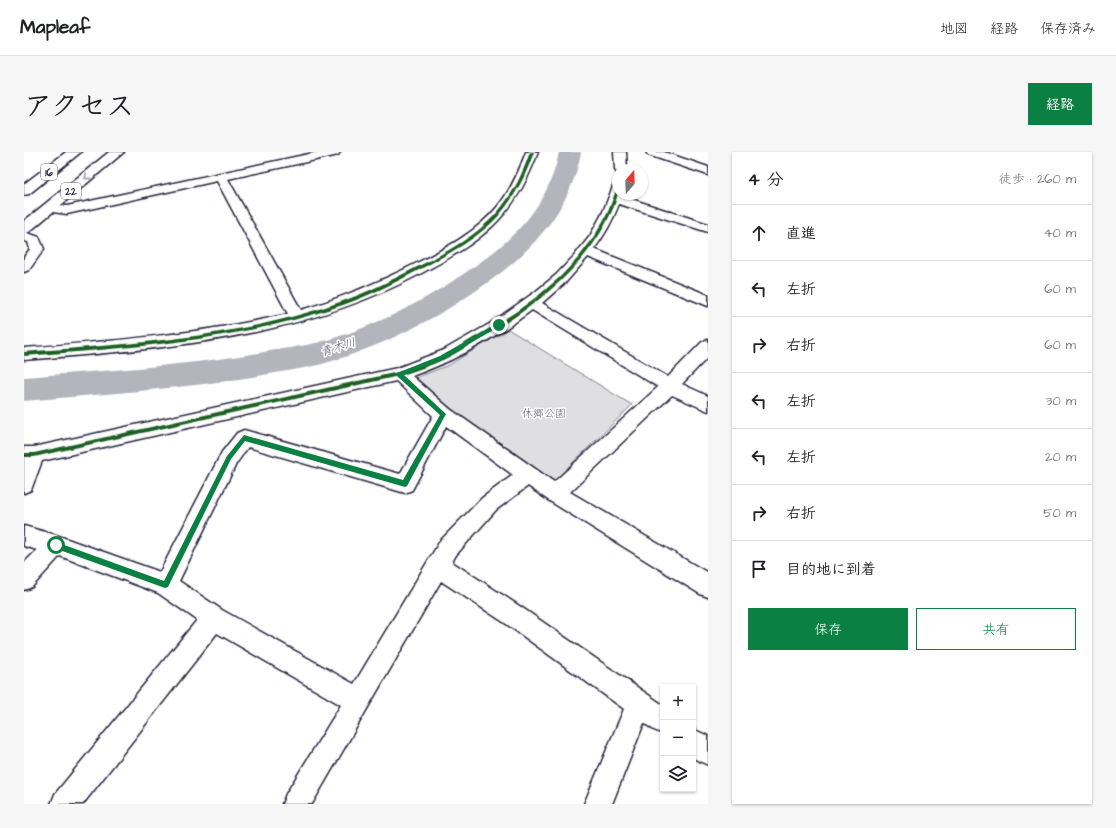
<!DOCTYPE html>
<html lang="ja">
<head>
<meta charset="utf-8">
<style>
  :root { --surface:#fff; --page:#f6f6f6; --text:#202124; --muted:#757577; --line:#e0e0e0; --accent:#0b8043 }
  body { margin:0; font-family:"Architects Daughter","Klee One",sans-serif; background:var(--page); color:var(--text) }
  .controls { position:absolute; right:12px; bottom:12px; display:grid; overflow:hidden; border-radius:0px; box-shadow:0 1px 3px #0004 }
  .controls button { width:36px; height:36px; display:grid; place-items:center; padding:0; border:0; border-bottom:1px solid var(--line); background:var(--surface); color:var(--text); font:20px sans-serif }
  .compass { position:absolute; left:588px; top:12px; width:36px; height:36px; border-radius:50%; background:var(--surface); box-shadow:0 1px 3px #0004; rotate:19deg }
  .stop { position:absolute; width:12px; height:12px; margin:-9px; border:3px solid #0b8043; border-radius:50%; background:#fff }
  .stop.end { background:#0b8043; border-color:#fff; box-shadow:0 1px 4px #0008 }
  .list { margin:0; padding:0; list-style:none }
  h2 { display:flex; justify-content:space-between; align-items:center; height:52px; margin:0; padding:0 16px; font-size:17px }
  h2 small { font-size:13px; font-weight:400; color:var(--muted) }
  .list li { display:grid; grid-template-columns:26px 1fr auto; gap:12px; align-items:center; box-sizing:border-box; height:56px; padding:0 16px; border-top:1px solid var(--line) }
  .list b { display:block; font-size:15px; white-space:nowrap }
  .list em { font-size:13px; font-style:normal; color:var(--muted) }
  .actions { display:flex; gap:8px; padding:12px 16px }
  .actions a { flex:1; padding:9px 0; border:1px solid var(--accent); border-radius:0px; text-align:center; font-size:14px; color:var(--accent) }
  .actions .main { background:var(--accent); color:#fff }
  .icon { flex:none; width:22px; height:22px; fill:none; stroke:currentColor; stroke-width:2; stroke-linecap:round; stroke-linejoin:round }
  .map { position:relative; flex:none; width:684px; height:652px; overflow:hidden; border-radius:0px }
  header { display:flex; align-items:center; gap:24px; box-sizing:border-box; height:56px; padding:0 20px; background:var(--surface); border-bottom:1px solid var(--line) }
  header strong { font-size:19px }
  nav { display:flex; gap:22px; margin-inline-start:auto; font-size:14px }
  .intro { display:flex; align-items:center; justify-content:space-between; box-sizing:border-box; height:96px; padding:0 24px }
  h1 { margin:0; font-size:28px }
  .button { padding:10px 18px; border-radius:0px; background:var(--accent); color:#fff; font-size:14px; font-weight:700 }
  main { display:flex; gap:24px; padding:0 24px }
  aside { flex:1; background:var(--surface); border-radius:0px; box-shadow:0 1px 3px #0004 }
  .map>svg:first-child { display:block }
  .green { fill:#dfdfe2; stroke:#80808e }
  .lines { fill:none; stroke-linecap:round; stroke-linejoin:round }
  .river { fill:#b4b4bc; fill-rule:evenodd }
  .street-casing { stroke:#22223b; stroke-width:3 }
  .highway-casing { stroke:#22223b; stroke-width:3 }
  .street { fill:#fff; fill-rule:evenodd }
  .highway { fill:#fff; fill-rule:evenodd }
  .cycleway-casing { stroke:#fff; stroke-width:2 }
  .cycleway { fill:#1b5e20; fill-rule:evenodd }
  .oneway { stroke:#9c9ca7 }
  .route { fill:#0b8043 }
  .labels { text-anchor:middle; stroke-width:3; stroke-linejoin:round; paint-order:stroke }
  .shield { fill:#fff; stroke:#646476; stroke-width:1 }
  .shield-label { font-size:10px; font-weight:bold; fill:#22223b }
  .park-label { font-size:11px; fill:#5b5b6d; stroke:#fff }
  .water-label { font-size:12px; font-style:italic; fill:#5c5c6f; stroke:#fff }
</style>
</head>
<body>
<header>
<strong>Mapleaf</strong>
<nav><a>地図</a><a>経路</a><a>保存済み</a></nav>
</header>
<div class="intro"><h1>アクセス</h1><a class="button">経路</a></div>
<main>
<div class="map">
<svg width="684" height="652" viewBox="0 0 684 652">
  <rect width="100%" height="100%" fill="#fff"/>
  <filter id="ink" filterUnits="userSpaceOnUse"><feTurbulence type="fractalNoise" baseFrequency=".025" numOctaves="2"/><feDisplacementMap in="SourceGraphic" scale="8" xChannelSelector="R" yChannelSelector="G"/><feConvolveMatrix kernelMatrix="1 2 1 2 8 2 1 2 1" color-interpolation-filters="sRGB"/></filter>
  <g filter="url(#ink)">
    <path class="green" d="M484,177l124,76 -82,80 -137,-106 36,-14z"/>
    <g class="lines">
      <path class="river" d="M535,0h22c-9,53 -45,95 -87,126 -52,38 -109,68 -172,86 -20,5 -43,8 -64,12 -77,13 -156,18 -234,25v-24c78,-6 157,-11 235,-24 20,-4 41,-6 61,-11 54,-14 107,-42 152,-74 43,-30 77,-63 87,-116z"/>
      <defs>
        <path id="street" d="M294,0h22l-2,3 -4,1 -106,23 73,131c41,-12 78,-28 116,-47 29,-15 60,-31 81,-57 13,-16 21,-35 28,-54h12c-24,67 -58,90 -118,122 -124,66 -259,75 -396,86v-12c89,-7 177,-14 264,-34l-71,-133 -150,33 -22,-3 -2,-3 2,-3 5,-1 17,2z
          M590,0h12l1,18h-9v3h-1l-2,-3z
          M622,0h18l44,15v8l-60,-20z
          M594,33v9h5l-1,2 86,28v8l-89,-28c-6,16 -14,31 -25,45l114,46v11l-120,-49 -21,24 -25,22 126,74 34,-35 6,-2v17l-26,27 26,12v15l-36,-16 -102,97 138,81v24l-8,-3 -152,-94 -20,-14 -32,24 -40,45 -4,7 69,45 142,98v29l-9,-4 -10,-7 -32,81h-28l40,-95 -119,-86 -64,-42 -129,223h-30l4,-10 55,-89 -124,-72 -134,171h-32l4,-10 142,-174 -39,-27 -98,-37 -28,31 -8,3v-27l13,-13 -13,-4v-20l32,9 104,37 62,-120 15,-19 7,-3 156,44 33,-58 -37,-35 -354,80 -11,29 -7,3v-46h10l363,-79 47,-18 47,-27 44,-31 21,-17 19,-20 15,-19 12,-22 10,-25 1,-3zM508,158l126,77 -104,95 -104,-73 -38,-33c43,-15 83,-38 120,-66zM422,274l67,49 -31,23 -42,43 -86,143 -132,-74 -43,-29 57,-117 12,-17 157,46 7,-3z
          M0,80l15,5 5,12 -15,21 -5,2v-15l6,-8 -2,-7 -4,-1z
          M669,577l15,7v29l-15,-7z"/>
        <path id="highway" d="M42,0h15l-52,42 -5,1v-11z
          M85,0h15l-95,80 -5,2v-13z"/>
      </defs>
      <use href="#street" class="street-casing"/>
      <use href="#highway" class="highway-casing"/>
      <use href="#street" class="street"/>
      <use href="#highway" class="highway"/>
      <defs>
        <path id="cycleway" d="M506,0h4c-7,20 -16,39 -29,56 -22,29 -57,46 -88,63 -24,13 -49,25 -74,34 -103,36 -212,43 -319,51v-4c106,-8 215,-14 316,-50 26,-9 50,-21 75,-34 33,-17 69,-35 91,-67 11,-15 18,-32 24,-49z
          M593,36h1c0,14 -8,27 -14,39 -28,49 -75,83 -123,111 -12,7 -24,15 -36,21 -15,7 -31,12 -46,17l-365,81h-10v-4h10l364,-81 32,-11 18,-8 47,-28 22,-14 22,-16 21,-18 18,-19 16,-21 13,-23z"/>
      </defs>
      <use href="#cycleway" class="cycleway-casing"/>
      <use href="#cycleway" class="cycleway"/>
    </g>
    <defs><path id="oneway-chevron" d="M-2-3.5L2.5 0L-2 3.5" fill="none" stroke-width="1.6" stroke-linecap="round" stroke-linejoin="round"/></defs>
    <use class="oneway" href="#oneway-chevron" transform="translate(63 25) rotate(140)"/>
  </g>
  <path class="route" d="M473,172l4,1 -57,34 -40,16 42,39 -39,72 -2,1 -160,-46 -14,18 -63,128 -3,1 -111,-40 -1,-3 3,-3 108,39 63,-125 17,-21 159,45 37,-65 -43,-39v-3l43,-17z"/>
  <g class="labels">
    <g class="shield">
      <rect x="17" y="12" width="16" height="16" rx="3"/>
      <rect x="37" y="31" width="20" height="16" rx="3"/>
    </g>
    <g class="shield-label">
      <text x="25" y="24">16</text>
      <text x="47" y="43">22</text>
    </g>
    <g class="park-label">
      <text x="520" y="265">休郷公園</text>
    </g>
    <g class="water-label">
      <text transform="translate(314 195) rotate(-18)" y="4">青木川</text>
    </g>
  </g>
</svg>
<div class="controls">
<button>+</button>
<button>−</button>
<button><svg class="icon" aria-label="layers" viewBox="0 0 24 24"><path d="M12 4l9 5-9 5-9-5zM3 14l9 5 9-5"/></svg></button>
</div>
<svg class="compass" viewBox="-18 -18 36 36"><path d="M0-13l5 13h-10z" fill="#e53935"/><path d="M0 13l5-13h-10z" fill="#757577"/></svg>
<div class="stop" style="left:32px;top:393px"></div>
<div class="stop end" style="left:475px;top:173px"></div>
</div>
<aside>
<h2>4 分<small>徒歩 · 260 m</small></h2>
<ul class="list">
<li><svg class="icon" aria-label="ahead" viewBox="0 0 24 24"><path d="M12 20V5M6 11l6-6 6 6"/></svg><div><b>直進</b></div><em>40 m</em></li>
<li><svg class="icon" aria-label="left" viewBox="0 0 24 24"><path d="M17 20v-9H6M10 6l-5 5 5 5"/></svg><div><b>左折</b></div><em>60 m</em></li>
<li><svg class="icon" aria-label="right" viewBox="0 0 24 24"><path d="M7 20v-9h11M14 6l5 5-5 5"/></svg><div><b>右折</b></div><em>60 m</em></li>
<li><svg class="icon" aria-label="left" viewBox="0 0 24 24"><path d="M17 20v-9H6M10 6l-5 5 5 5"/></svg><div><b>左折</b></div><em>30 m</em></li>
<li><svg class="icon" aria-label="left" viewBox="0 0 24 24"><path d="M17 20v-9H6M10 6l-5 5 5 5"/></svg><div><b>左折</b></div><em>20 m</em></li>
<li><svg class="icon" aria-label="right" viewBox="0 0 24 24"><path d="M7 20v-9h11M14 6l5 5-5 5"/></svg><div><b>右折</b></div><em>50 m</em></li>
<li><svg class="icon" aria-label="arrive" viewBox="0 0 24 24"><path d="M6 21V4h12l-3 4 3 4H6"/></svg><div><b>目的地に到着</b></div></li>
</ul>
<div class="actions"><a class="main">保存</a><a>共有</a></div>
</aside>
</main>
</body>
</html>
